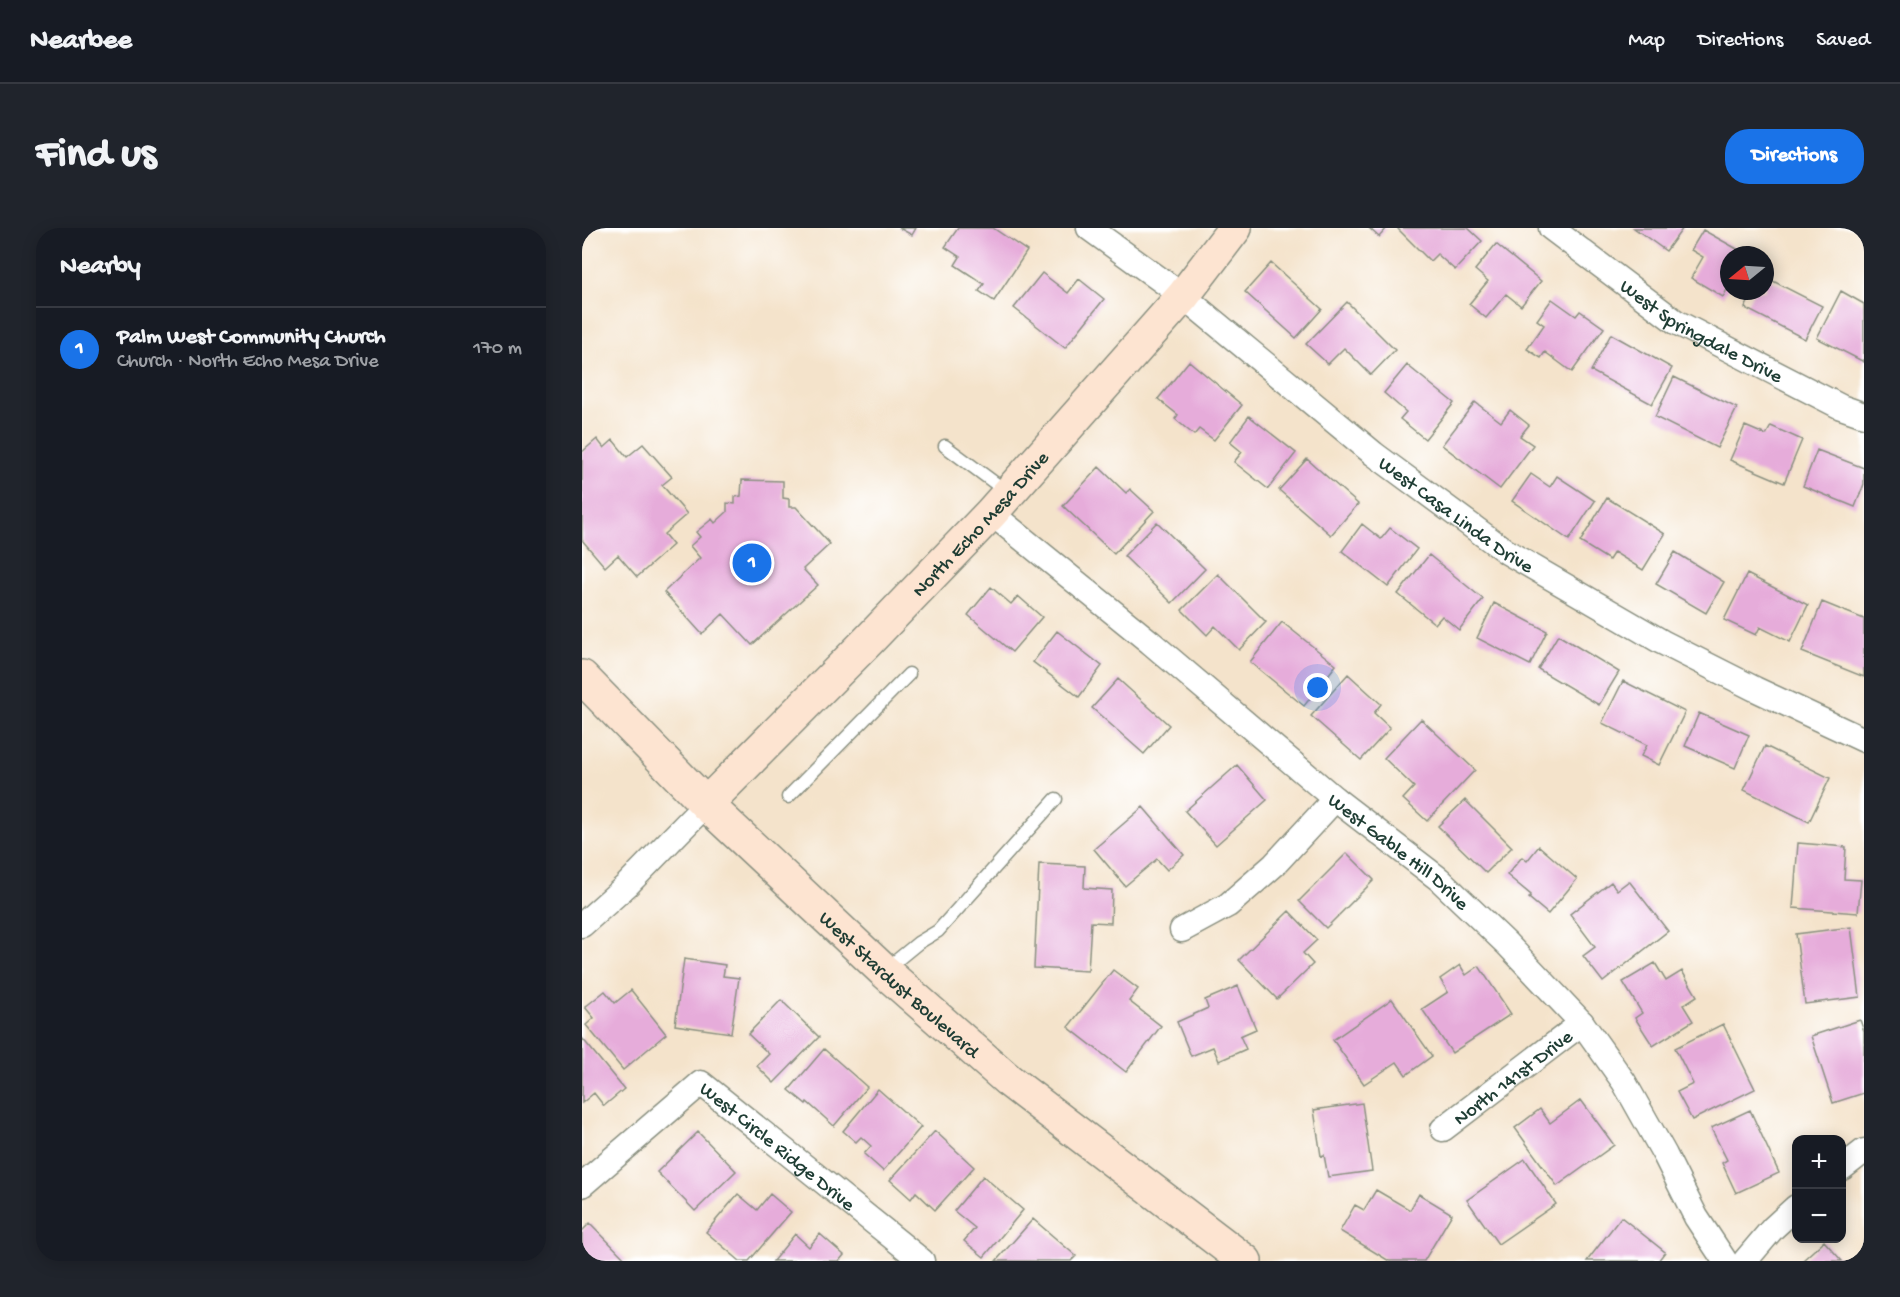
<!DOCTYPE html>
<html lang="en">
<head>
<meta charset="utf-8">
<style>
  :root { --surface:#171b24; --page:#20242c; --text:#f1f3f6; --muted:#9ea1a6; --line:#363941; --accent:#1a73e8 }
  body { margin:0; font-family:"Gochi Hand",sans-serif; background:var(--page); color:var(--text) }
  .controls { position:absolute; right:18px; bottom:18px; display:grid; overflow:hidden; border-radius:12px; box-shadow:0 3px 15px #0003 }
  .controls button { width:54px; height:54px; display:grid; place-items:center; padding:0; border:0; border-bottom:2px solid var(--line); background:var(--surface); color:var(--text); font:30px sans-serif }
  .compass { position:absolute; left:1138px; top:18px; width:54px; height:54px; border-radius:50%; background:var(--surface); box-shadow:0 3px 15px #0003; rotate:252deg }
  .you { position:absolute; left:736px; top:460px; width:21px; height:21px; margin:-15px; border:4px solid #fff; border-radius:50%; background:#1a73e8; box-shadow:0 0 0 9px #1a73e833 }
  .badge { display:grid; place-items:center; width:39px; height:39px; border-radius:50%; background:var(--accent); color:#fff; font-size:20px; font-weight:700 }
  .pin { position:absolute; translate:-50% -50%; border:3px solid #fff; box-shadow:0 2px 6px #0006 }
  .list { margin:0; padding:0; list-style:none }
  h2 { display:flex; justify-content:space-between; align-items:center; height:78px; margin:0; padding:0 24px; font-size:26px }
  h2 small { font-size:20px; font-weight:400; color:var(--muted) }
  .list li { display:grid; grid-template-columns:39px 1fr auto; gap:18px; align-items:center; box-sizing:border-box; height:84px; padding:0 24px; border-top:2px solid var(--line) }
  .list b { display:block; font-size:22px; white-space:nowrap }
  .list p { margin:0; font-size:20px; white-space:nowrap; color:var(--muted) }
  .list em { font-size:20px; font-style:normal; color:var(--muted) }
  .map { position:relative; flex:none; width:1282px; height:1033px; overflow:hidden; border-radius:24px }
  header { display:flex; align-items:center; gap:36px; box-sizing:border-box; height:84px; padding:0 30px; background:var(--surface); border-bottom:2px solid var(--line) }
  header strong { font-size:28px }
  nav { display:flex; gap:33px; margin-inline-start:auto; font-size:21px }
  .intro { display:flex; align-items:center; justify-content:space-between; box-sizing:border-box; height:144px; padding:0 36px }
  h1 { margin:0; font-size:42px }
  .button { padding:15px 27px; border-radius:24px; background:var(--accent); color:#fff; font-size:21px; font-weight:700 }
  main { display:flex; gap:36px; padding:0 36px }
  aside { flex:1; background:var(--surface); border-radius:24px; box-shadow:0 3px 15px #0003 }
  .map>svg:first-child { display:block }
  .building { fill:#e6acda }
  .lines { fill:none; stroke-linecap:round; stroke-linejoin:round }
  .lane-casing { stroke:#8a9080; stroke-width:15 }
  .street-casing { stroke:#8a9080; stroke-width:27 }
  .secondary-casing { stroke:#8a9080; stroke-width:36 }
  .lane { stroke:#fff; stroke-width:12 }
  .street { stroke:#fff; stroke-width:24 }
  .secondary { stroke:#fde4d1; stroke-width:33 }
  .labels { text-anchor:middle; stroke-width:4.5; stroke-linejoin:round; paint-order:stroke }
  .street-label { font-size:20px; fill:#1f3d34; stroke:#fff }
</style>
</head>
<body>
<header>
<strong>Nearbee</strong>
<nav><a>Map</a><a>Directions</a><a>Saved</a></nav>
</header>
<div class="intro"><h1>Find us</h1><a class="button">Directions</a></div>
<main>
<aside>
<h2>Nearby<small></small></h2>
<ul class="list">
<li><span class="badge">1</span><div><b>Palm West Community Church</b><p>Church · North Echo Mesa Drive</p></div><em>170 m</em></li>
</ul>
</aside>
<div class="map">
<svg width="1282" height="1033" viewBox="0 0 1282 1033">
  <rect width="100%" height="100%" fill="#fff"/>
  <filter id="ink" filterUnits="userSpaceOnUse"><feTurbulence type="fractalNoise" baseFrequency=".0167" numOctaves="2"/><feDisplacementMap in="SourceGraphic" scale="12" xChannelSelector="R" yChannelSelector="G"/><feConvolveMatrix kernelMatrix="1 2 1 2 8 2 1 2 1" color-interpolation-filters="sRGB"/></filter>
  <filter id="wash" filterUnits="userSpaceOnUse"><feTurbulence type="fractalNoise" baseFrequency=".008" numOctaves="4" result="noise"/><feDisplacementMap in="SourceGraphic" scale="24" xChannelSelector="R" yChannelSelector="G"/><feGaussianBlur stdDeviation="1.35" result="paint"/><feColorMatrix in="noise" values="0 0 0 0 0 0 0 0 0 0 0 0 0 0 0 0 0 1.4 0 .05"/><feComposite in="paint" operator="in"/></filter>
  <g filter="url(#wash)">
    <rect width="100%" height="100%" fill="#f4e3cb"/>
    <g id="blocks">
      <path class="building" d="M317,0h17l-4,7z
        M376,0h35l34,23 -33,50 -15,-10 5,-7 -29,-19 5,-8 -15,-10z
        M787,0h18l-8,9z
        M817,0h69l14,13 -27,29 -18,-16 -7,7 -32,-32z
        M1052,0h49l-17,23z
        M1121,2l45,25h-19v31l-6,11 -32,-19 12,-21 -12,-7z
        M914,16l45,37 -20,25 -15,-12 -20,24 -17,-14 19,-23 -13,-11z
        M689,35l51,46 -26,29 -51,-46z
        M460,45l26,20 11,-14 25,20 -39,49 -51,-40z
        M1183,49l57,29 -17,33 -60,-31 9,-17h11z
        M1259,63l23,13v58l-47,-24z
        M970,71l24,17 4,-5 24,17 -32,44 -27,-20 -4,6 -14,-9 17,-24 -7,-5z
        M765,74l48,48 -24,25 -27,-27 -16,16 -22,-20z
        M1029,106l61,34 -20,36 -61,-33z
        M607,133l53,44 -28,35 -15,-11 -5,6 -19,-16 3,-4 -20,-16z
        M825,137l47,38 -29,36 -25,-20 6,-7 -22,-19z
        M1092,149l63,31 -20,40 -62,-31z
        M893,174l26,20 9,-12 19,15 -9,11 13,9 -33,44 -58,-44z
        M667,188l47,37 -28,36 -34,-27 8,-10 -12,-10z
        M1163,198l21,9 5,-9 31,14 -18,43 -54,-23z
        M15,211l7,9 9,-8 14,17 16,-13 29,33 -10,8 25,29 -23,20 9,11 -36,32 -19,-22 -13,12 -23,-27v-88z
        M1235,222l47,18v16l-9,23 -52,-21z
        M725,231l51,45 -27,31 -52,-45z
        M517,239l27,26 4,-4 24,22 -40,43 -51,-48z
        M949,246l19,13 7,-11 38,25 -26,39 -57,-39z
        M160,252l41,1v17l6,1v8h7l34,37 -27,25 15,16 -66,60 -29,-31 -21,20 -38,-42 36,-34 -10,-12 10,-9 -4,-5 16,-13 3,4 12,-11v-9l8,1v-7l6,-1z
        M1025,270l58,36 -22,36 -29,-18 -5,8 -29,-18z
        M575,294l48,47 -33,34 -48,-47z
        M780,296l19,15 9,-11 27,21 -29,38 -46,-36z
        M1093,324l49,30 -18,31 -50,-29z
        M847,327l54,44 -24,31 -17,-14 -7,8 -37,-30z
        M636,346l48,48 -27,28 -24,-24 -8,9 -25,-25z
        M1165,346l61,31 -18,37 -30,-15 -4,8 -32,-15z
        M409,359l20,17 7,-8 24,21 -30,35 -44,-37z
        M1240,374l42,17v58l-62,-25z
        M912,375l53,28 -17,34 -53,-27z
        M700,394l54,43 -32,41 -54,-44z
        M475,403l45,35 -23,31 -46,-35z
        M976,407l61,37 -20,33 -61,-36z
        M766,446l33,30 -7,9 16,15 -29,32 -50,-44z
        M536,451l51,46 -25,29 -52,-46z
        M1041,453l62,31 -26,53 -18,-9 6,-11 -45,-22z
        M1117,485l50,22 -14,33 -50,-22z
        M839,491l54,51 -48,51 -24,-22 11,-12 -30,-29z
        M1183,518l65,32 -21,44 -65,-32z
        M655,537l30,35 -51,45 -31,-34z
        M883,572l47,47 -26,26 -48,-47z
        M561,579l41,48 -17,15 -10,-11 -32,27 -31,-37z
        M1216,615l48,4 -2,32 17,1 -3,33 -65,-5z
        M957,618l38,33 -29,35 -19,-16 2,-3 -24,-20 15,-18 5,4z
        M765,625l27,27 -48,48 -27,-27z
        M457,636l46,2 -1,22 28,2 -1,33 -20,-1 -3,49 -54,-3z
        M1047,653l39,50 -65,51 -20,-26 12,-9 -25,-33 41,-32 6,8z
        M707,683l28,29 -14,13 10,11 -36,35 -38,-39z
        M1269,699l9,70 -55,7 -9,-70z
        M102,731l41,6 -2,11 16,2 -8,55 -56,-8z
        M1073,735l11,18 16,-10 15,25 -14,9 10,16 -40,25 -18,-28 7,-5 -19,-31z
        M878,737l6,10 13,-9 32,48 -59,39 -30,-44 26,-17 -8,-13z
        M531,742l25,19 -9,12 32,25 -35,46 -58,-45z
        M656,758l18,43 -16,7 6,13 -27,12 -6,-14 -22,9 -14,-34 31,-14 -3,-8z
        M49,762l35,44 -43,36 -37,-45 8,-7 -9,-11 20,-16 10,12z
        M810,771l40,57 -26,19 -9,-13 -33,22 -31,-44z
        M199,772l38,37 -45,46 -17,-17 12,-12 -21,-20z
        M1278,792l4,11v62l-31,10 -22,-67z
        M1141,796l32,65 -63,31 -15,-28 16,-8 -18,-36z
        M0,810l42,51 -20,17 -10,-13 -12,10z
        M242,821l43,38 -33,39 -27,-24 -1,2 -17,-14z
        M296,861l43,38 -38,44 -19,-17 7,-8 -10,-9 -5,5 -13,-11z
        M999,872l33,45 -57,41 -42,-58 25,-19 10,14z
        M780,875l10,68 -44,6 -4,-22 -3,1 -7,-46z
        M1168,882l29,63 -43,20 -14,-30 5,-3 -16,-32z
        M353,903l39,36 -39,43 -19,-18 -5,7 -21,-19z
        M116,904l38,39 -41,40 -38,-39z
        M943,931l31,45 -58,40 -31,-44z
        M401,948l40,34 -39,47 -20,-16 11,-13 -21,-17z
        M794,962l34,20 9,-16 33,20 -28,47h-35l-49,-30 15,-26 9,5z
        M156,966l19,16 13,-16 21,18 -42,49h-9l-34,-29z
        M1039,989l44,35 -7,9h-71z
        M451,991l43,37 -5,5h-75z
        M8,995l37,38h-45v-30z
        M213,1006l14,13 11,-13 24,21 -5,6h-66z
        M1242,1013l18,20h-40z"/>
    </g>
  </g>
  <g filter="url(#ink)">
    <use href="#blocks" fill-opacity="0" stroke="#8a9080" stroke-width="1.5"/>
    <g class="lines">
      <defs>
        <path id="lane" d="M363,218l62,46
          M206,569l121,-123
          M303,742l33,-27 20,-12 118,-132"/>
        <g id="street">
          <path id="s1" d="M507,0l94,68 191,158 133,98 155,90 93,47 109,51"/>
          <path id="s2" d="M969,0l125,94 165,85 23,8"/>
          <path id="s3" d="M409,285l159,129 185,157 104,80 68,65 75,79 42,59 41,73 31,62 29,44"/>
          <path d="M0,697l45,-40 79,-81"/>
          <path d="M600,702l46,-25 46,-40 61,-66"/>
          <path id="s4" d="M861,901l139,-106"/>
          <path d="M1260,940l22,-17"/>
          <path id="s5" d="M0,957l119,-102 221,178"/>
          <path d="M1163,1033l28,-33 23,-21"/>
        </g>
        <g id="secondary">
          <path id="s6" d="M0,449l124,127 178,167 124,109 237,181"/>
          <path id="s7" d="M124,576l162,-163 123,-128 192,-217 52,-68"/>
        </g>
      </defs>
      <use href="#lane" class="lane-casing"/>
      <use href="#street" class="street-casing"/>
      <use href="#secondary" class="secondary-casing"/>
      <use href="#lane" class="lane"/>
      <use href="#street" class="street"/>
      <use href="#secondary" class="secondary"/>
    </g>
  </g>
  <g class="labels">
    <g class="street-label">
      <text dy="7" stroke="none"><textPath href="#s2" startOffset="183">West Springdale Drive</textPath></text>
      <text dy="7" stroke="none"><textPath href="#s1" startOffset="466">West Casa Linda Drive</textPath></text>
      <text dy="7" stroke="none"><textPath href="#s7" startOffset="392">North Echo Mesa Drive</textPath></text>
      <text dy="7" stroke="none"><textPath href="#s3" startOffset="530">West Gable Hill Drive</textPath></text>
      <text dy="7" stroke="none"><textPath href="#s6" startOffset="442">West Stardust Boulevard</textPath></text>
      <text dy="7" stroke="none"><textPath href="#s4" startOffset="87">North 141st Drive</textPath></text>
      <text dy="7" stroke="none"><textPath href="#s5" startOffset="256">West Circle Ridge Drive</textPath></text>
    </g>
  </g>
</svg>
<div class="controls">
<button>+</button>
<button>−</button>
</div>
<svg class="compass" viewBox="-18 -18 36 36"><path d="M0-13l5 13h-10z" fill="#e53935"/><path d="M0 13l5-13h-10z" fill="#9ea1a6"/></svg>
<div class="you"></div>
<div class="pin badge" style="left:170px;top:335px">1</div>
</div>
</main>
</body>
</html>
